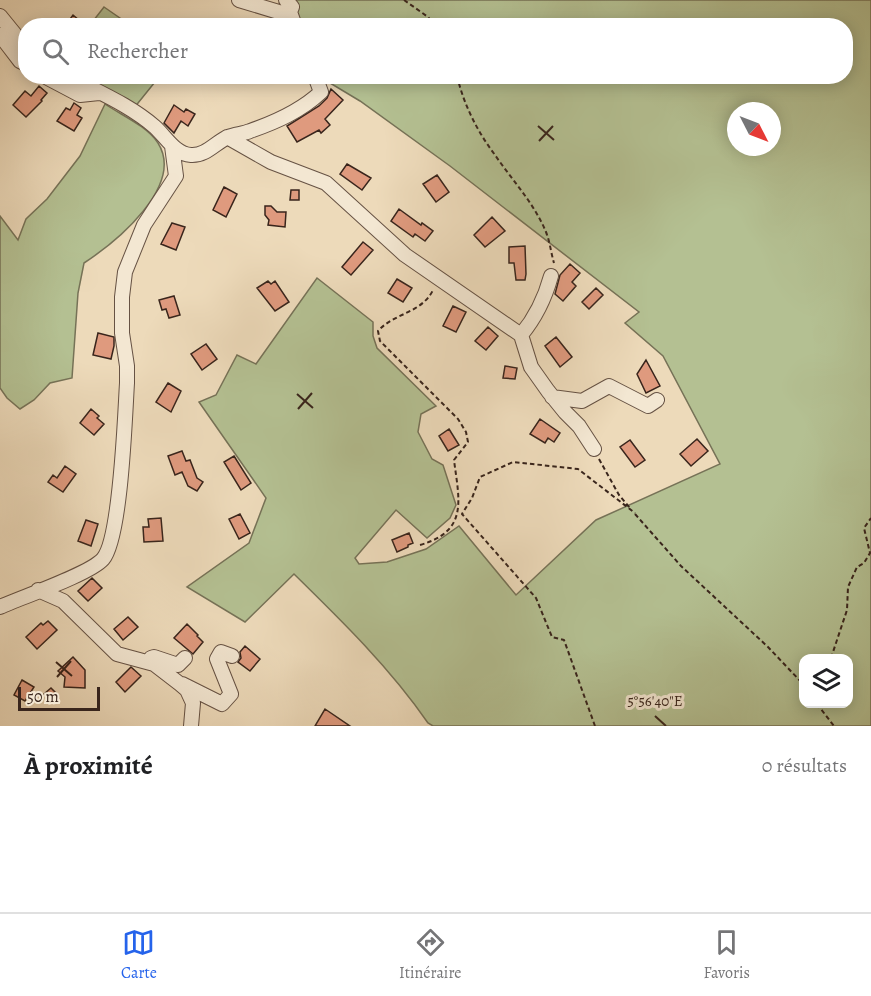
<!DOCTYPE html>
<html lang="fr">
<head>
<meta charset="utf-8">
<style>
  :root { --surface:#fff; --page:#f2f2f2; --text:#202124; --muted:#757577; --line:#e0e0e0; --accent:#2563eb }
  body { margin:0; font-family:Alegreya,serif; background:var(--page); color:var(--text) }
  .controls { position:absolute; right:18px; bottom:18px; display:grid; overflow:hidden; border-radius:12px; box-shadow:0 3px 15px #0003 }
  .controls button { width:54px; height:54px; display:grid; place-items:center; padding:0; border:0; border-bottom:2px solid var(--line); background:var(--surface); color:var(--text); font:30px sans-serif }
  .compass { position:absolute; left:727px; top:102px; width:54px; height:54px; border-radius:50%; background:var(--surface); box-shadow:0 3px 15px #0003; rotate:132deg }
  .scale { position:absolute; left:18px; bottom:15px; width:82px; box-sizing:border-box; padding-left:6px; border:3px solid #39251c; border-top:0; font-size:16px; line-height:21px; white-space:nowrap; color:#39251c; -webkit-text-stroke:4px #f3e7d2; paint-order:stroke }
  .list { margin:0; padding:0; list-style:none }
  h2 { display:flex; justify-content:space-between; align-items:center; height:78px; margin:0; padding:0 24px; font-size:26px }
  h2 small { font-size:20px; font-weight:400; color:var(--muted) }
  .icon { flex:none; width:33px; height:33px; fill:none; stroke:currentColor; stroke-width:2; stroke-linecap:round; stroke-linejoin:round }
  .map { position:relative; flex:none; width:871px; height:726px; overflow:hidden }
  .search { position:absolute; background:var(--surface); box-shadow:0 3px 15px #0003; left:18px; right:18px; top:18px; height:66px; display:flex; align-items:center; gap:15px; box-sizing:border-box; padding:0 21px; border-radius:24px; color:var(--muted); font-size:22px }
  .sheet { height:186px; background:var(--surface) }
  nav { display:flex; justify-content:space-around; align-items:center; box-sizing:border-box; height:84px; border-top:2px solid var(--line); background:var(--surface); font-size:16px; color:var(--muted) }
  nav a { display:grid; justify-items:center; gap:3px }
  nav .on { color:var(--accent) }
  .map>svg:first-child { display:block }
  .green { fill:#b4c092; stroke:#767257; stroke-width:1.5; fill-rule:evenodd }
  .building { fill:#df9a7e; stroke:#39251c; stroke-width:1.5 }
  .lines { fill:none; stroke-linecap:round; stroke-linejoin:round }
  .minor-casing { stroke:#665244; stroke-width:16 }
  .path { stroke:#39251c; stroke-width:2; stroke-dasharray:4.5 3; stroke-linecap:butt }
  .minor { stroke:#f3e7d2; stroke-width:14 }
  .ticks { fill:none; stroke:#39251c; stroke-width:2 }
  .ticks-label { font-size:15px; text-anchor:middle; fill:#39251c; stroke:#f3e7d2; stroke-width:6; stroke-linejoin:round; paint-order:stroke }
</style>
</head>
<body>
<div class="map">
<svg width="871" height="726" viewBox="0 0 871 726">
  <rect width="100%" height="100%" fill="#eddaba"/>
  <filter id="stains"><feTurbulence type="fractalNoise" baseFrequency=".00333" numOctaves="4"/><feColorMatrix values="0 0 0 0 .2 0 0 0 0 .09 0 0 0 0 .02 0 0 0 .5 -.17"/></filter>
  <radialGradient id="worn" r=".72"><stop offset=".6" stop-color="#630" stop-opacity="0"/><stop offset="1" stop-color="#630" stop-opacity=".3"/></radialGradient>
  <path class="green" d="M289,0h582v726h-438l-5,-3c-38,-55 -86,-102 -134,-149l-49,48 -58,-35 62,-44 17,-45 -67,-96 17,-7 21,-40 19,9 61,-86 56,44v14l4,12 59,58 -15,8 -3,18 14,27 11,6 13,40 -6,13 -23,20 -31,-28 -41,48 4,6 28,-2 39,-13 33,-23 57,69 80,-75 124,-56 -57,-108 -38,-33 14,-11 -189,-146 -90,-65 -40,-24 526,-1v-50h-547zM736,111h36v36h-36zM804,658h44v46h-44z
    M104,7l26,18h-40z
    M77,77h82l-25,31z
    M105,104c16,11 42,22 53,39 27,43 -42,99 -74,120l-6,30 -6,85 -22,5 -16,17 -14,9 -13,-11 -7,-10v-172l18,24 8,-21 21,-20 33,-43z"/>
  <path class="building" d="M73,15l13,11h-21z
    M39,86l8,7 -6,7 1,1 -16,16 -13,-12 12,-14 6,5z
    M331,89l12,11 -18,19 5,6 -9,8 -2,-3 -22,12 -10,-16 32,-20 8,-8z
    M74,103l7,5 -4,7 5,3 -8,13 -17,-10 9,-13 4,2z
    M174,105l10,7 2,-3 9,5 -7,12 -7,-5 -7,12 -10,-10z
    M347,164l24,14 -9,12 -22,-16z
    M437,175l12,17 -13,10 -13,-18z
    M224,187l13,7 -11,23 -13,-7z
    M291,190h8v10h-9z
    M265,206h6l6,6h9l-1,15 -17,-2 1,-5 -4,-5z
    M399,209l22,16 1,-2 11,8 -8,10 -10,-7 -2,3 -22,-16z
    M492,217l13,14 -20,16 -11,-12z
    M172,223l13,4 -9,23 -15,-6z
    M363,242l10,8 -22,25 -9,-8z
    M525,246l1,28 -1,6h-9l-2,-17h-5v-16z
    M570,264l10,9 -8,9 4,4 -13,15 -8,-7 5,-19z
    M397,279l15,9 -9,14 -15,-9z
    M268,281l3,3 4,-3 14,21 -14,9 -18,-23z
    M596,288l7,7 -14,14 -7,-7z
    M174,296l6,19 -11,3 -3,-9 -4,1 -3,-10z
    M453,306l13,6 -10,20 -13,-6z
    M488,327l10,9 -12,14 -11,-9z
    M98,333l16,4v9l-3,13 -18,-4z
    M556,337l16,20 -12,10 -15,-21z
    M206,344l11,15 -15,11 -11,-16z
    M646,360l14,26 -14,7 -9,-19z
    M505,366l12,2 -2,11 -12,-1z
    M168,383l13,8 -10,21 -15,-10z
    M91,409l8,7 -2,2 7,6 -10,11 -14,-12z
    M540,419l20,14 -6,9 -6,-4 -3,5 -15,-9z
    M449,429l10,16 -11,6 -9,-15z
    M697,439l11,12 -17,15 -11,-12z
    M630,440l15,20 -10,7 -15,-20z
    M182,451l4,10 4,-1 7,18 6,4 -6,9 -9,-5 -6,-14 -7,3 -7,-19z
    M234,456l17,27 -10,7 -17,-28z
    M65,466l11,8 -13,18 -15,-10 5,-7 4,3z
    M240,514l10,19 -11,6 -10,-20z
    M161,518l2,23 -19,1 -1,-15h6l-1,-8z
    M86,520l12,4 -7,22 -13,-5z
    M409,533l4,10 -5,2v2l-11,5 -5,-12z
    M92,578l10,10 -14,13 -10,-10z
    M128,617l10,10 -15,13 -9,-11z
    M48,621l9,9 -20,19 -11,-12 15,-14 2,2z
    M187,624l11,11 -1,1 6,6 -10,12 -19,-16z
    M245,646l15,13 -10,12 -12,-9 3,-4 -1,-6z
    M73,657l12,13v18l-21,-1 1,-10 -7,-6z
    M131,667l10,9 -16,16 -9,-10z
    M22,680l12,7 -9,14 -11,-6z
    M51,688l7,7 -7,6 -7,-7z
    M325,709l25,17h-35z"/>
  <g class="lines">
    <defs>
      <path id="minor" d="M239,0l43,13 8,-1
        M286,0l6,7 -2,5 5,14
        M0,16l26,32
        M0,35l20,26 6,3
        M44,76l36,19 19,-2
        M68,76c30,16 62,29 87,51 11,10 20,27 36,28 15,1 25,-13 37,-18 7,-3 15,-3 22,-6 26,-9 51,-20 71,-39l-6,-16
        M227,137l44,25 55,21 79,72 116,80 10,32 17,24 17,21 14,14 15,23
        M521,335c15,-18 24,-37 30,-59
        M552,397l30,4 27,-15 39,20 9,-6
        M38,590l25,11 54,53 37,10 26,20 7,6 6,13 -2,23
        M0,607c22,-10 90,-33 103,-48 18,-21 22,-145 24,-176v-17l-5,-33v-36l3,-25 19,-47 32,-49 -4,-30
        M151,658l3,-1 24,8 7,-7
        M182,684l40,20 9,-10 -14,-35 4,-7 11,4"/>
    </defs>
    <use href="#minor" class="minor-casing"/>
    <path class="path" d="M404,0l24,17 7,9
      M457,76c7,29 20,55 38,79 17,25 39,48 51,77 4,10 5,21 8,31
      M599,459l20,36 11,13
      M635,514l46,52 87,81 36,38
      M420,545c49,-14 39,-45 34,-85l14,-18 -2,-10 -8,-13 -78,-78 -2,-10c16,-18 44,-18 55,-41
      M831,658l16,-48 1,-23 9,-20 7,-4 6,-10 -6,-25 7,-10
      M817,704l17,22
      M595,726l-31,-86 -12,-3 -16,-39 -74,-84 10,-16 8,-21 33,-15 65,7 57,44"/>
    <use href="#minor" class="minor"/>
  </g>
  <path class="ticks" d="M538,126l16,14M539,141l14,-15M297,394l16,14M298,409l14,-16M56,662l16,14M57,677l14,-16M655,716l11,10"/>
  <g class="ticks-label">
    <text x="655" y="706">5°56'40"E</text>
  </g>
  <rect width="100%" height="100%" filter="url(#stains)"/>
  <rect width="100%" height="100%" fill="url(#worn)"/>
</svg>
<div class="controls">
<button><svg class="icon" aria-label="layers" viewBox="0 0 24 24"><path d="M12 4l9 5-9 5-9-5zM3 14l9 5 9-5"/></svg></button>
</div>
<svg class="compass" viewBox="-18 -18 36 36"><path d="M0-13l5 13h-10z" fill="#e53935"/><path d="M0 13l5-13h-10z" fill="#757577"/></svg>
<div class="scale">50 m</div>
<div class="search"><svg class="icon" aria-label="search" viewBox="0 0 24 24"><circle cx="10" cy="10" r="6"/><path d="M15 15l6 6"/></svg>Rechercher</div>
</div>
<section class="sheet">
<h2>À proximité<small>0 résultats</small></h2>
<ul class="list">
</ul>
</section>
<nav>
<a class="on"><svg class="icon" aria-label="map" viewBox="0 0 24 24"><path d="M3 6l6-2 6 2 6-2v14l-6 2-6-2-6 2zM9 4v14M15 6v14"/></svg>Carte</a>
<a><svg class="icon" aria-label="directions" viewBox="0 0 24 24"><path d="M12 3l9 9-9 9-9-9zM9 14v-3h6M13 9l2 2-2 2"/></svg>Itinéraire</a>
<a><svg class="icon" aria-label="saved" viewBox="0 0 24 24"><path d="M7 4h10v16l-5-4-5 4z"/></svg>Favoris</a>
</nav>
</body>
</html>
